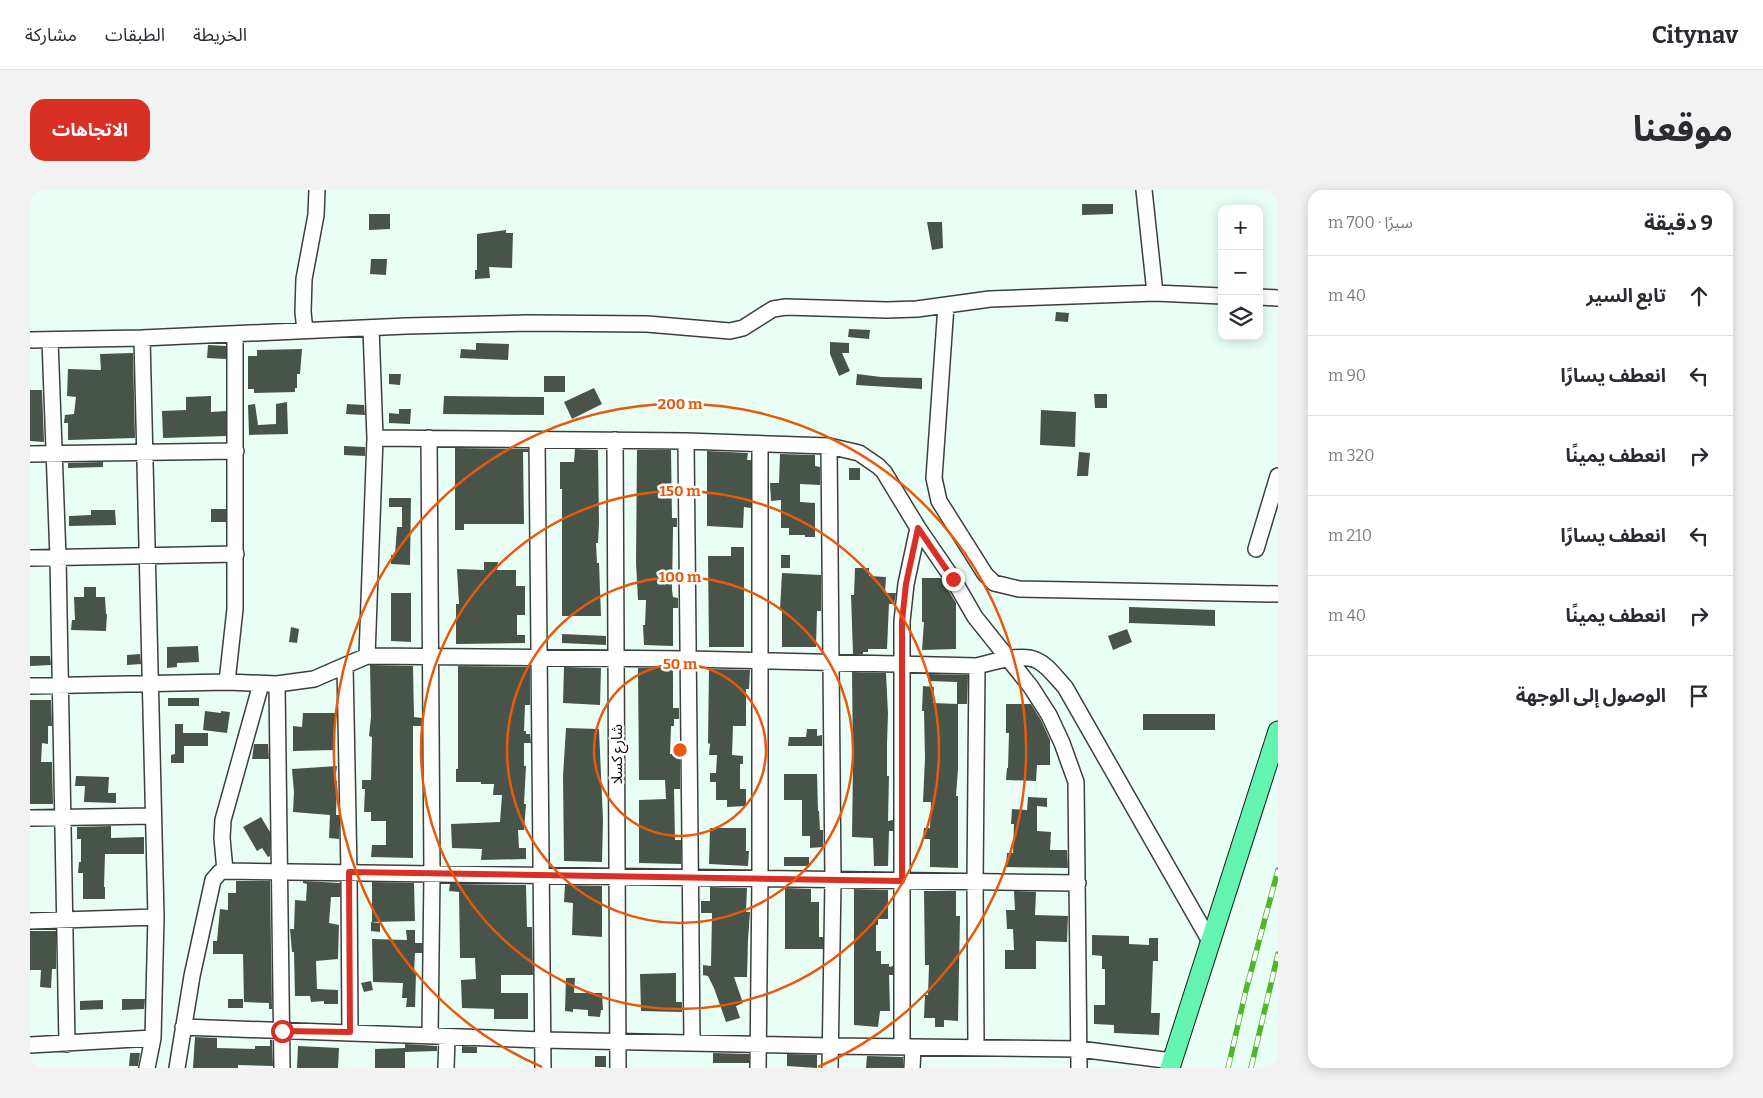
<!DOCTYPE html>
<html lang="ar">
<head>
<meta charset="utf-8">
<style>
  :root { --surface:#fff; --page:#f2f2f3; --text:#2b2b33; --muted:#7c7c81; --line:#e1e1e2; --accent:#d93025 }
  body { margin:0; font-family:Bitter,"Noto Sans Arabic",serif; background:var(--page); color:var(--text); direction:rtl }
  .controls { position:absolute; right:15px; top:15px; display:grid; overflow:hidden; border-radius:10px; box-shadow:0 2px 12px #0003 }
  .controls button { width:45px; height:45px; display:grid; place-items:center; padding:0; border:0; border-bottom:1px solid var(--line); background:var(--surface); color:var(--text); font:25px sans-serif }
  .stop { position:absolute; width:15px; height:15px; margin:-11px; border:4px solid #d93025; border-radius:50%; background:#fff }
  .stop.end { background:#d93025; border-color:#fff; box-shadow:0 1px 5px #0008 }
  .list { margin:0; padding:0; list-style:none }
  h2 { display:flex; justify-content:space-between; align-items:center; height:65px; margin:0; padding:0 20px; font-size:21px }
  h2 small { font-size:16px; font-weight:400; color:var(--muted) }
  .list li { display:grid; grid-template-columns:32px 1fr auto; gap:15px; align-items:center; box-sizing:border-box; height:80px; padding:0 20px; border-top:1px solid var(--line) }
  .list b { display:block; font-size:19px; white-space:nowrap }
  .list em { font-size:16px; font-style:normal; color:var(--muted) }
  .icon { flex:none; width:28px; height:28px; fill:none; stroke:currentColor; stroke-width:2; stroke-linecap:round; stroke-linejoin:round }
  .map { position:relative; flex:none; width:1248px; height:878px; overflow:hidden; direction:ltr; border-radius:15px }
  header { display:flex; align-items:center; gap:30px; box-sizing:border-box; height:70px; padding:0 25px; background:var(--surface); border-bottom:1px solid var(--line) }
  header strong { font-size:24px }
  nav { display:flex; gap:28px; margin-inline-start:auto; font-size:18px }
  .intro { display:flex; align-items:center; justify-content:space-between; box-sizing:border-box; height:120px; padding:0 30px }
  h1 { margin:0; font-size:35px }
  .button { padding:12px 22px; border-radius:15px; background:var(--accent); color:#fff; font-size:18px; font-weight:700 }
  main { display:flex; gap:30px; padding:0 30px }
  aside { flex:1; background:var(--surface); border-radius:15px; box-shadow:0 2px 12px #0003 }
  .map>svg:first-child { display:block }
  .building { fill:#485349 }
  .lines { fill:none; stroke-linecap:round; stroke-linejoin:round }
  .minor-casing { stroke:#3e3e3e; stroke-width:18 }
  .major-casing { stroke:#1c1c1c; stroke-width:21 }
  .minor { stroke:#fff; stroke-width:15 }
  .major { stroke:#63f5b0; stroke-width:19 }
  .rail-casing { stroke:#4fb727; stroke-width:5.5 }
  .rail { stroke:#fff; stroke-width:4; stroke-dasharray:11; stroke-linecap:butt }
  .route { stroke:#d93025; stroke-width:6 }
  .ring { fill:none; stroke:#e8590c; stroke-width:2.5 }
  .labels { text-anchor:middle; stroke-width:5; stroke-linejoin:round; paint-order:stroke }
  .street-label { font-size:15px; fill:#0b0b0b; stroke:#fff }
  .centre { fill:#e8590c; stroke:#fff; stroke-width:2.5 }
  .ring-label { font-size:15px; text-anchor:middle; font-weight:bold; fill:#e8590c; stroke:#fff; stroke-width:5; stroke-linejoin:round; paint-order:stroke }
</style>
</head>
<body>
<header>
<strong>Citynav</strong>
<nav><a>الخريطة</a><a>الطبقات</a><a>مشاركة</a></nav>
</header>
<div class="intro"><h1>موقعنا</h1><a class="button">الاتجاهات</a></div>
<main>
<aside>
<h2>9 دقيقة<small>سيرًا · 700 m</small></h2>
<ul class="list">
<li><svg class="icon" aria-label="ahead" viewBox="0 0 24 24"><path d="M12 20V5M6 11l6-6 6 6"/></svg><div><b>تابع السير</b></div><em>40 m</em></li>
<li><svg class="icon" aria-label="left" viewBox="0 0 24 24"><path d="M17 20v-9H6M10 6l-5 5 5 5"/></svg><div><b>انعطف يسارًا</b></div><em>90 m</em></li>
<li><svg class="icon" aria-label="right" viewBox="0 0 24 24"><path d="M7 20v-9h11M14 6l5 5-5 5"/></svg><div><b>انعطف يمينًا</b></div><em>320 m</em></li>
<li><svg class="icon" aria-label="left" viewBox="0 0 24 24"><path d="M17 20v-9H6M10 6l-5 5 5 5"/></svg><div><b>انعطف يسارًا</b></div><em>210 m</em></li>
<li><svg class="icon" aria-label="right" viewBox="0 0 24 24"><path d="M7 20v-9h11M14 6l5 5-5 5"/></svg><div><b>انعطف يمينًا</b></div><em>40 m</em></li>
<li><svg class="icon" aria-label="arrive" viewBox="0 0 24 24"><path d="M6 21V4h12l-3 4 3 4H6"/></svg><div><b>الوصول إلى الوجهة</b></div></li>
</ul>
</aside>
<div class="map">
<svg width="1248" height="878" viewBox="0 0 1248 878">
  <rect width="100%" height="100%" fill="#e9fff5"/>
  <path class="building" d="M1052,14h31v10l-31,1z
    M339,24h21v15l-21,1z
    M897,32h15l1,26 -11,2z
    M476,40v3h7l-1,35 -23,-1 1,11 -15,1v-9h2v-36z
    M341,69h16l-1,16 -16,-1z
    M1026,122l13,1 -1,9 -13,-1z
    M819,139l21,1 -1,9 -21,-2z
    M800,152l19,1v10h-7l8,18 -11,5 -9,-22z
    M446,153l33,1 -1,16 -48,-2 1,-9 15,1z
    M178,155l18,1v13l-19,-1z
    M272,159l-2,25h-3v14h-2v4l-41,1v-4h-6v-33h9v-6z
    M103,163l2,85 -67,2v-17h-4l1,-8 9,-1 2,-17 -9,-1 1,-27 33,1 -1,-16z
    M359,184h12l-1,11 -11,-1z
    M827,184l24,3 41,1v11l-66,-4z
    M514,186h21v16h-21z
    M564,198l8,16 -30,15 -8,-17z
    M0,200h12l2,52 -14,-1z
    M1064,204h13v14h-12z
    M181,206v16l15,-1v25l-63,2 -1,-27 24,-1v-13z
    M414,206l100,1v18l-101,-1z
    M257,212l1,32 -39,1 -1,-30 7,-1 3,21 18,-1v-20z
    M317,214l17,1 1,10 -19,-1z
    M369,219h12l-1,15 -21,-1v-10l10,1z
    M1011,220l35,2 -1,35 -35,-2z
    M314,256l21,1v9l-21,-1z
    M425,258l73,1v3h-5l1,72h-60v6h-9z
    M545,259l23,1 1,74 -1,19h-2l1,20h2l2,53h-39v-127h-2v-27h14z
    M607,260h34l1,68h5v9h-4l-1,63 1,7 5,1v10h-5v38l-29,-1 -1,-20h2l1,-25h-8l-2,-37z
    M677,261l41,2 -1,7h4v48l-7,-1 -1,21 -36,-2z
    M1049,262l11,1 -2,23h-11z
    M750,264l35,1v11l5,1v18l-20,-1v18l15,1v34h-10v-2h-16v-7h-8v-28l-10,1 -1,-18h9z
    M73,272v5l-35,1v-5z
    M819,278h11v12h-11z
    M359,308h22l-1,67 -19,-1v-9h4l2,-28h5v-20h-13z
    M181,319h15v13h-15z
    M61,320h24l1,15 -47,1v-10l22,-1z
    M701,357h13v100h-35l-1,-91h23z
    M751,365h9v13h-9z
    M454,372h14l-1,8h19v16h9v29h-8v20h8v8l-69,1v-40h3l-2,-35 27,1z
    M825,378h14v8l17,1 -1,16h11l-2,11h-5l-2,45h-19v3h-5v2h-10l-2,-59h3z
    M752,383l39,2v36h-4l-1,36h-34v-37l-2,-1z
    M892,388h19l15,25v46l-34,1 2,-28h-2z
    M54,397h12v10h9l1,17h1l-1,17 -35,-1 1,-10h3l-1,-23h10z
    M361,403h20v49l-20,-1z
    M1099,417l86,3v16l-86,-3z
    M261,437l8,2 -2,14 -8,-1z
    M1097,439l5,13 -19,8 -5,-14z
    M532,444l44,2v9l-44,-2z
    M168,456l1,16 -22,1v4l-10,1v-21z
    M110,464l1,10 -14,1v-10z
    M0,466h20l1,9 -21,1z
    M340,475l43,1 1,51 8,1v8h-9v132l-42,-1 1,-12h14v-24h-15v-9h-7l1,-23h-3v-9h9l1,-43 -3,-1 2,-19z
    M428,476l72,1v38h-5l-1,26h2v3h4l1,9h-7v23h2l-2,38h2l-2,26h-6l1,18h7v11l-45,1 1,-11 -30,-1 -1,-24 49,-2 2,-27h-9l1,-11h-13v-2h-25v-13h2z
    M534,477l37,1 -1,37 -37,-2z
    M608,478h35v40h6v11h-5v7h-3l-1,28h3v2h7v33h-6l1,51h6v24l-42,-1v-63l27,-1 -1,-19h-26z
    M679,479l41,1 -1,19h-3v37h-13l-1,29 11,1v8h-3v25h6v17l-19,1v-7h-11v-18h-6v-9h6l1,-18h-8l1,-11 -2,-1z
    M822,482l34,1 2,41 -1,30v32h2l-1,45 5,-1v11h-4l-1,35h-14l-1,-28 -21,-1 1,-72z
    M898,484l40,1 -1,29h-10v-22l-29,-1z
    M893,496l11,1 -1,16 25,1v65l-2,27h2v72l-28,-1v-28h-7l1,-11h6l1,-26h-8l2,-44 -1,-47h-2z
    M138,508h31v8h-31z
    M0,510h21l1,26h-4v18l-6,-1 -1,19h11l1,42h-23z
    M976,514h25l10,16 9,20v25h-13l-1,16 -30,-1 1,-12h1l1,-35h-3z
    M175,521l16,2v-2l9,1 -3,21 -24,-3z
    M273,523h33v9h-2v28l-41,1v-25l9,1z
    M1113,524h72v16h-72z
    M145,534h8v9h25v13h-24v17h-13v-8l4,-1z
    M536,538l33,1 4,91 -1,42 -38,-1 -1,-85z
    M777,539h10v7l5,-1v11h-34l1,-9h17z
    M224,554h14l1,15h-17z
    M307,576l-2,15h2l-1,34h3v24l-10,-1 1,-23 -37,-3 1,-20 -2,-23z
    M754,584h33l1,37h1l1,19h3v17l-13,1v-12h-8v-36h-18z
    M46,586l33,1 -1,16h8v10l-32,-1 1,-16h-10z
    M998,607l19,1v9l-10,-1v25l14,1 -1,18h17l1,18 -62,-1 1,-14h6l1,-29h-3l1,-15 15,1z
    M231,627l9,15v24l-2,1 -6,-9 -5,3 -14,-24z
    M81,636v12l33,-1v17h-39l-1,33h1v12h-22v-26h-5l1,-11h2v-23h-4v-12z
    M680,638h36v23h3l-1,15 -39,-2z
    M754,667h25v9h-25z
    M206,691h34l2,128h-3v-6l-25,-1 -1,-48h-30v-13h4l3,-32 8,1v-17h8z
    M273,691l37,2v14h-9l-2,26 10,2 -1,34 -22,2 1,28 21,1v14h-14v-3l-13,1 -1,-6h-15l-1,-44h-2l-2,-23h4l1,-29 11,1 1,-17 -4,-1z
    M342,692l42,1 1,38 -43,1z
    M420,694l76,1 1,42h5l1,48h-32v18h27v26h-34v-10l-32,-1 -1,-28 15,-1 -1,-21h-15l-1,-66 -10,-1z
    M535,695l37,1v51l-30,-2 1,-32 -9,-1z
    M680,697l37,1 -1,24h4l-2,28 -1,37h-13l9,26 -7,3 4,12 -14,4 -12,-34 -6,-12 -5,-1v-10l8,1 1,-53h-11v-12h9z
    M755,698l26,1v13h8v35h4v12h-38z
    M824,699l34,1v29h-10v6h-2v26h5v13h8v3l4,-1v9h-4l1,36h-10l-2,16 -24,-2z
    M894,701h32v25h4l-2,105 -14,-1v7h-9v-9h-11l1,-23h3l1,-30h-4z
    M984,701l22,1 -1,23 33,1 -1,26 -31,-1v28h-31v-19h9l-1,-21h-6l-1,-19h9z
    M341,732l9,1v9l-9,-1z
    M376,740h9v13h7v10h-7l-1,20h2l-1,34h-9l1,-9h-5l1,-15 -30,-1 -1,-43 35,1z
    M0,741h26v38h-4l-1,19 -11,-1 1,-17h-11z
    M1062,745l37,1v8l20,1v-7h9v23h-5l-2,52h9l-1,22 -45,-2v-8l-20,-1v-19h11v-36h-3v-13l-10,-1z
    M646,783v29h6v10l-41,-1 -1,-37z
    M536,788h9l-1,15h28l1,17h-2l-1,7 -12,-1v-6l-15,-1v3l-8,-1z
    M341,791l2,9 -9,2 -3,-9z
    M92,809h23l-1,10 -22,1z
    M198,809h15v9h-15z
    M73,810v9l-23,1v-9z
    M165,847l22,1v10l38,1v-3h15v-6h2l1,26 -35,-1v3h-45z
    M375,854l32,2v5l-32,1z
    M268,856l41,2 -1,20h-41z
    M432,856l15,1v6h-15z
    M375,858v20h-30v-19z
    M100,863h10l-2,13h-9z
    M683,863l36,1v9h-36z
    M757,864l30,1v13l-30,-2z
    M565,866h11v11h-11z
    M837,866l36,1v11h-37z"/>
  <g class="lines">
    <defs>
      <path id="minor" d="M1114,0l11,103
        M1229,107l19,1
        M916,115l-12,173 5,23 46,73 9,9 25,6 259,5
        M275,141l-2,-19 1,-33 12,-64 1,-25
        M112,148l14,579 -3,121 -6,30
        M0,150l112,-2 264,-12 122,-3 119,1 83,7 13,-3 30,-19 13,-2 101,3 30,-1 73,-10 165,-6 67,3
        M20,150l8,218 9,486
        M345,248l311,3 143,5 30,7 19,13 6,6 34,56 35,51 22,38 56,70 18,28 13,28 14,39 3,286
        M399,248l3,436 -2,161
        M507,250l6,628
        M585,250l3,628
        M656,251l6,602
        M799,256l4,434 -3,188
        M0,264l206,-3
        M1226,359l22,-73
        M0,368l206,-4
        M337,466l8,-218 -4,-110
        M315,476l4,206 1,160
        M197,492l8,-73v-274
        M247,494l5,384
        M0,496l197,-4 50,2 37,-5 53,-23 320,3 290,7c16,-4 44,-13 59,-6 12,5 20,18 29,27l146,256
        M0,628l122,-2
        M195,681l-3,-33 1,-18 38,-136
        M0,731l126,-4
        M153,837l360,13 287,6 249,3 93,12
        M0,855l123,-7
        M872,857v-426l4,-37 12,-56
        M946,857l-1,-165 2,-216
        M147,878l15,-92 21,-96 7,-8 5,-1 853,12
        M416,878l1,-31
        M728,878l2,-190v-434
        M882,878l1,-21"/>
      <path id="major" d="M1140,878l108,-337"/>
    </defs>
    <use href="#minor" class="minor-casing"/>
    <use href="#major" class="major-casing"/>
    <use href="#minor" class="minor"/>
    <use href="#major" class="major"/>
    <defs>
      <path id="rail" d="M1198,878l18,-78 32,-120
        M1221,878l27,-114"/>
    </defs>
    <use href="#rail" class="rail-casing"/>
    <use href="#rail" class="rail"/>
  </g>
  <g class="lines">
    <path class="route" d="M252,841l68,1 -1,-160 553,9v-260l4,-37 12,-56 35,51"/>
  </g>
  <g class="ring">
    <circle cx="650" cy="560" r="86"/>
    <circle cx="650" cy="560" r="173"/>
    <circle cx="650" cy="560" r="259"/>
    <path d="M512 877A346 346 0 1 1 788 877"/>
  </g>
  <g class="labels">
    <g class="street-label">
      <text transform="translate(587 564) rotate(-90)" y="5">شارع كسلا</text>
    </g>
  </g>
  <circle cx="650" cy="560" r="8" class="centre"/>
  <g class="ring-label">
    <text x="650" y="219">200 m</text>
    <text x="650" y="306">150 m</text>
    <text x="650" y="392">100 m</text>
    <text x="650" y="479">50 m</text>
  </g>
</svg>
<div class="controls">
<button>+</button>
<button>−</button>
<button><svg class="icon" aria-label="layers" viewBox="0 0 24 24"><path d="M12 4l9 5-9 5-9-5zM3 14l9 5 9-5"/></svg></button>
</div>
<div class="stop" style="left:252px;top:841px"></div>
<div class="stop end" style="left:923px;top:389px"></div>
</div>
</main>
</body>
</html>
